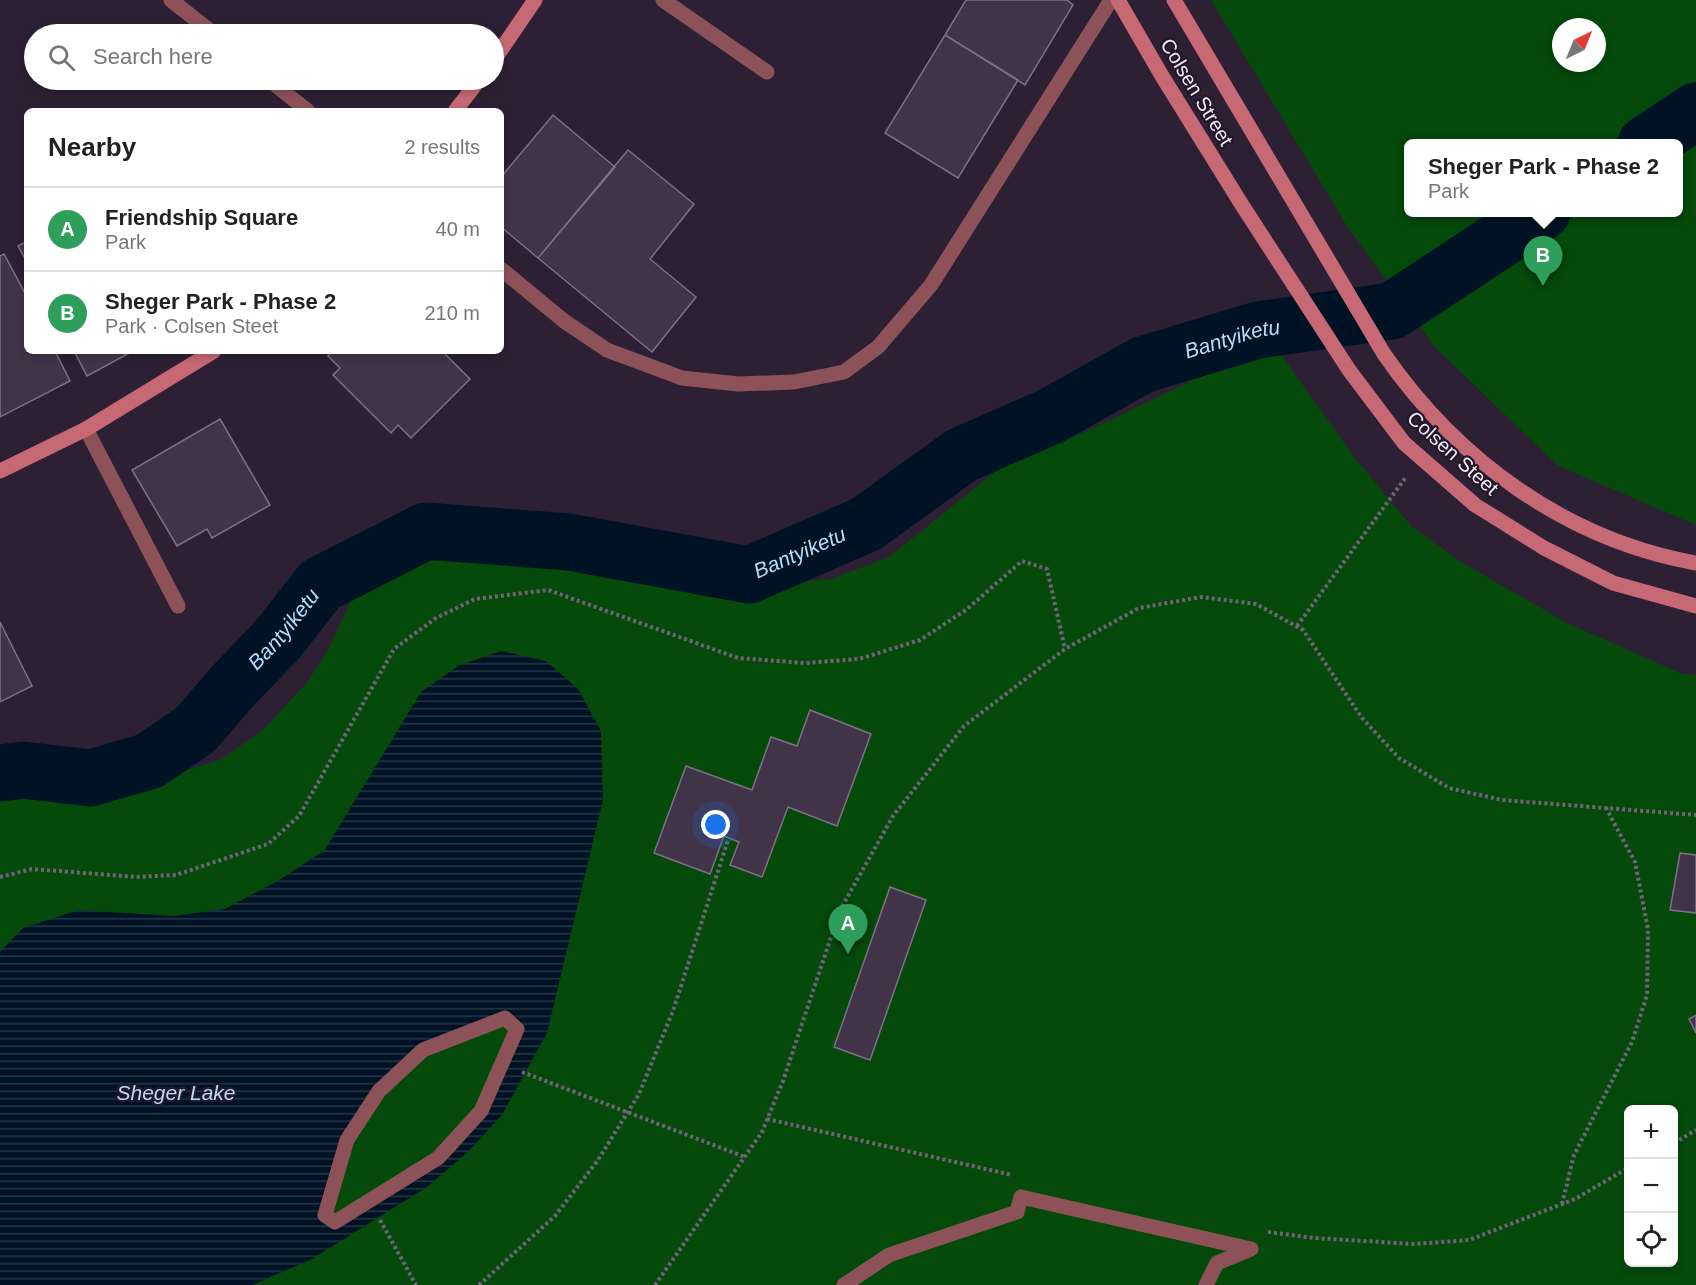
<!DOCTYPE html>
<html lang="en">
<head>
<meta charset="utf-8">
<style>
  :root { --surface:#fff; --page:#f6f6f6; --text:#222; --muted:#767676; --line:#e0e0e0; --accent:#7c3aed }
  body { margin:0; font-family:Helvetica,sans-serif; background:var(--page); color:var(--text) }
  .controls { position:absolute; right:18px; bottom:18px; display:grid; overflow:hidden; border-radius:9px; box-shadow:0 3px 9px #0003 }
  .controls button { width:54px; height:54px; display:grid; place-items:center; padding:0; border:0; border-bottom:2px solid var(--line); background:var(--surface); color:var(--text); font:30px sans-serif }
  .compass { position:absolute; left:1552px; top:18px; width:54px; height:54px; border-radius:50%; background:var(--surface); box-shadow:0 3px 9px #0003; rotate:43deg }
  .you { position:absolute; left:716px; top:825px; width:21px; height:21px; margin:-15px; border:4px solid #fff; border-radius:50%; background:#1a73e8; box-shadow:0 0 0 9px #1a73e833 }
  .badge { display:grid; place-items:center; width:39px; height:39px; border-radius:50%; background:var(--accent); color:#fff; font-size:20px; font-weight:700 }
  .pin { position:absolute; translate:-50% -50px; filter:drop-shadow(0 2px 3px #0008) }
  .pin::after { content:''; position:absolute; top:32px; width:21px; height:18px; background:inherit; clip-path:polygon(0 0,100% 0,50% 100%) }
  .popup { position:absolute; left:1404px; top:139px; width:279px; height:78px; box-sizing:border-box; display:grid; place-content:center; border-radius:9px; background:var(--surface); filter:drop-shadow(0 2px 4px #0005); font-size:20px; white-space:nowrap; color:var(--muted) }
  .popup b { font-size:22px; color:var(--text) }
  .popup::after { content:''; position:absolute; left:50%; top:100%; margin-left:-12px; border:12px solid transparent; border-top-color:var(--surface) }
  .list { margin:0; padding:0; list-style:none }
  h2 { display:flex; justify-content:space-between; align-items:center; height:78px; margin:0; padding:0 24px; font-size:26px }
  h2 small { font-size:20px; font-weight:400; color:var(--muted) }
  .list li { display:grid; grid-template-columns:39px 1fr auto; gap:18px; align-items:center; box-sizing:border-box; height:84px; padding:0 24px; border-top:2px solid var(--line) }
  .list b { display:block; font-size:22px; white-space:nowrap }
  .list p { margin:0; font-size:20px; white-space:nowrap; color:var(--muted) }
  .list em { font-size:20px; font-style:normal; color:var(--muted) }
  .icon { flex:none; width:33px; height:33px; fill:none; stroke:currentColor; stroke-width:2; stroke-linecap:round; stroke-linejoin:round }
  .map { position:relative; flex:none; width:1696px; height:1285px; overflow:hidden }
  .search { position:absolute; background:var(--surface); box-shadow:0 3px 9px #0003; left:24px; top:24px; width:480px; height:66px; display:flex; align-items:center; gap:15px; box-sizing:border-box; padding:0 21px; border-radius:33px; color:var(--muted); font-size:22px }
  .panel { position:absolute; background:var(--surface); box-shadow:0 3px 9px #0003; left:24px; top:108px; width:480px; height:246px; border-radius:9px }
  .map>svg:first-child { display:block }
  .park { fill:#05490b; fill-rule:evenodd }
  .water { fill:url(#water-rules); fill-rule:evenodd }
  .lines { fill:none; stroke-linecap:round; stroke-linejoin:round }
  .river { stroke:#001324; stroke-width:57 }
  .building { fill:#413449; stroke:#7f7088; stroke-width:1.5 }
  .path { stroke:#706577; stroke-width:4; stroke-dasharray:3 3; stroke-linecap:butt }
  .street { stroke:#8d5258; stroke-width:15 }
  .secondary { stroke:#c66974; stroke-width:15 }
  .labels { text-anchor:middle; stroke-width:4.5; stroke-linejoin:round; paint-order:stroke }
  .street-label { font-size:20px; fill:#f2eaf8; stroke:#23172a }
  .water-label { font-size:21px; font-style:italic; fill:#b6dbf9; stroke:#23172a }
</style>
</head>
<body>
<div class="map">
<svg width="1696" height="1285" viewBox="0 0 1696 1285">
  <defs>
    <pattern id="water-rules" width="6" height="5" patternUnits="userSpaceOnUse" patternTransform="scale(1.5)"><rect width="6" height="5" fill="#001324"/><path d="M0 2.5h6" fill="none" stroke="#263645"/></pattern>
  </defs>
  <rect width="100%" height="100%" fill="#2d2034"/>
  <path class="park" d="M1211,0h485v525l-138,-59 -124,-120 -87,-120zM1561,27h36v36h-36zM1408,144h270v68h-270z
    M1272,342l83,116 57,69 51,36 104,60 116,51 13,1v610h-1696v-487l124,-9 96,-29 43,-30 45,-49 20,-31 23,-49 36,-32 51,-24 67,-8 167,43 113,3 46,-4 58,-22 122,-98 70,-25zM1628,1110h46v152h-46z"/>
  <path class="water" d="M501,651l45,10 32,28 23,42 2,69 -56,233 -45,82 -34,37 -41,35 -115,72 -60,26h-252v-333l23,-24 56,-18 94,6 52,-7 49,-26 50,-32 97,-159 37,-26zM504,1018l12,11 -35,82 -83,74 -64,37 -9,-7 22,-75 76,-90z"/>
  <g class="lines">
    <g class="river">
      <path d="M1646,144l50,-33"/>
      <path id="s1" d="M0,773l23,-3 68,8 58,-17 46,-31 37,-43 46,-48 42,-54 106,-54 143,11 180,33 117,-51 96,-69 89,-39 91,-51 116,-35 134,-19 150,-99"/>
    </g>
  </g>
  <path class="building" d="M966,0h101l6,5 -48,80 -80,-50z
    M945,35l73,45 -60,98 -73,-45z
    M553,115l62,52 -77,91 -37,-31v-50z
    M628,150l66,54 -44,55 46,38 -44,55 -114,-94z
    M27,241v21l-9,-16z
    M4,254l23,43v54h28l15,30 -70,36v-161z
    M74,351h59l-46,25z
    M332,351h110l28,28 -59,59 -13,-13 -7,8 -58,-58 7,-7 -12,-12z
    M220,419l50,86 -58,33 -5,-9 -30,17 -45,-76z
    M0,622l32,64 -32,16z
    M810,710l61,24 -34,92 -49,-19 -26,70 -32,-12 9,-23 -15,-6 -14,38 -56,-21 32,-87 66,24 19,-53 26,9z
    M1680,853l16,2v58l-26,-3z
    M890,887l36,13 -56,160 -36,-13z
    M1696,1015v18l-7,-14z"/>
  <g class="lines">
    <path class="path" d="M1297,626l109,-149
      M0,877l32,-8 104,8 40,-2 92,-31 31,-28 95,-167 42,-31 39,-19 73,-9 190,68 67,5 54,-4 61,-19 46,-30 56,-49 25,8 18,80
      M522,1072l223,85
      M767,1119l245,56
      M1674,1143l22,-13
      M1562,1204l12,-49 58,-113 15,-47 1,-66 -13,-67 -29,-54
      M380,1220l36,65
      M1268,1232l46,6 100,6 55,-4 106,-41 53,-31
      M479,1285l76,-69 43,-56 41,-66 34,-83 55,-171
      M655,1285l107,-153 21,-51 57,-171 53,-94 71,-90 101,-77 74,-41 62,-11 55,7 47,26 59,88 37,40 50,30 53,12 194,15"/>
    <path class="street" d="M171,0l43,34
      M663,0l104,72
      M269,80l39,31
      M501,269l63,52 43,29 75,28 56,6 56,-2 50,-10 34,-25 53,-62 180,-285
      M86,429l92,177
      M505,1018l12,11 -36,82 -43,47 -103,64 -10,-7 22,-75 32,-49 44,-41z
      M844,1285l45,-30 128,-43 4,-15 230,52
      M1206,1285l11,-22 34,-14"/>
    <path class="secondary" d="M1118,0l44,76 80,129 107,165 55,73 71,62 69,43 69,35 83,23
      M1174,0l210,354c74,107 183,186 312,209
      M494,60l41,-60
      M455,111l24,-31
      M0,471l86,-42 128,-78"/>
  </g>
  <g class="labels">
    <g class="street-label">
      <text transform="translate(1197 92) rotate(59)" y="7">Colsen Street</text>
      <text transform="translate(1453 453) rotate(42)" y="7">Colsen Steet</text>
    </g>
    <g class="water-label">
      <text dy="7" stroke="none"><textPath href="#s1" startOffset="1386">Bantyiketu</textPath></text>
      <text dy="7" stroke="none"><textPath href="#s1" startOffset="900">Bantyiketu</textPath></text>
      <text dy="7" stroke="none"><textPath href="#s1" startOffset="342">Bantyiketu</textPath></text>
      <text x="176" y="1100">Sheger Lake</text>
    </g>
  </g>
</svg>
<div class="controls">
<button>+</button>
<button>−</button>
<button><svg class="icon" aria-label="locate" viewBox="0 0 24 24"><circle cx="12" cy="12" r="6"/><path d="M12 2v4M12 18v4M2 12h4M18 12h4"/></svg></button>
</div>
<svg class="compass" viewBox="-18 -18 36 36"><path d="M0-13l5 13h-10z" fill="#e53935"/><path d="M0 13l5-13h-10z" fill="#767676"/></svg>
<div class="you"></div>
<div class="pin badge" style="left:848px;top:954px;background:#2e9e5b">A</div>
<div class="pin badge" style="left:1543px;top:286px;background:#2e9e5b">B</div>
<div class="popup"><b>Sheger Park - Phase 2</b>Park</div>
<div class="search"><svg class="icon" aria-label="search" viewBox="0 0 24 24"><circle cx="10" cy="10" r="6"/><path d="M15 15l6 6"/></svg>Search here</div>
<section class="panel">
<h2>Nearby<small>2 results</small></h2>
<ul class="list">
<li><span class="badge" style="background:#2e9e5b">A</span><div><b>Friendship Square</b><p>Park</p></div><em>40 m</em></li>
<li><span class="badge" style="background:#2e9e5b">B</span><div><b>Sheger Park - Phase 2</b><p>Park · Colsen Steet</p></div><em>210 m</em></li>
</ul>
</section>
</div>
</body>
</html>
